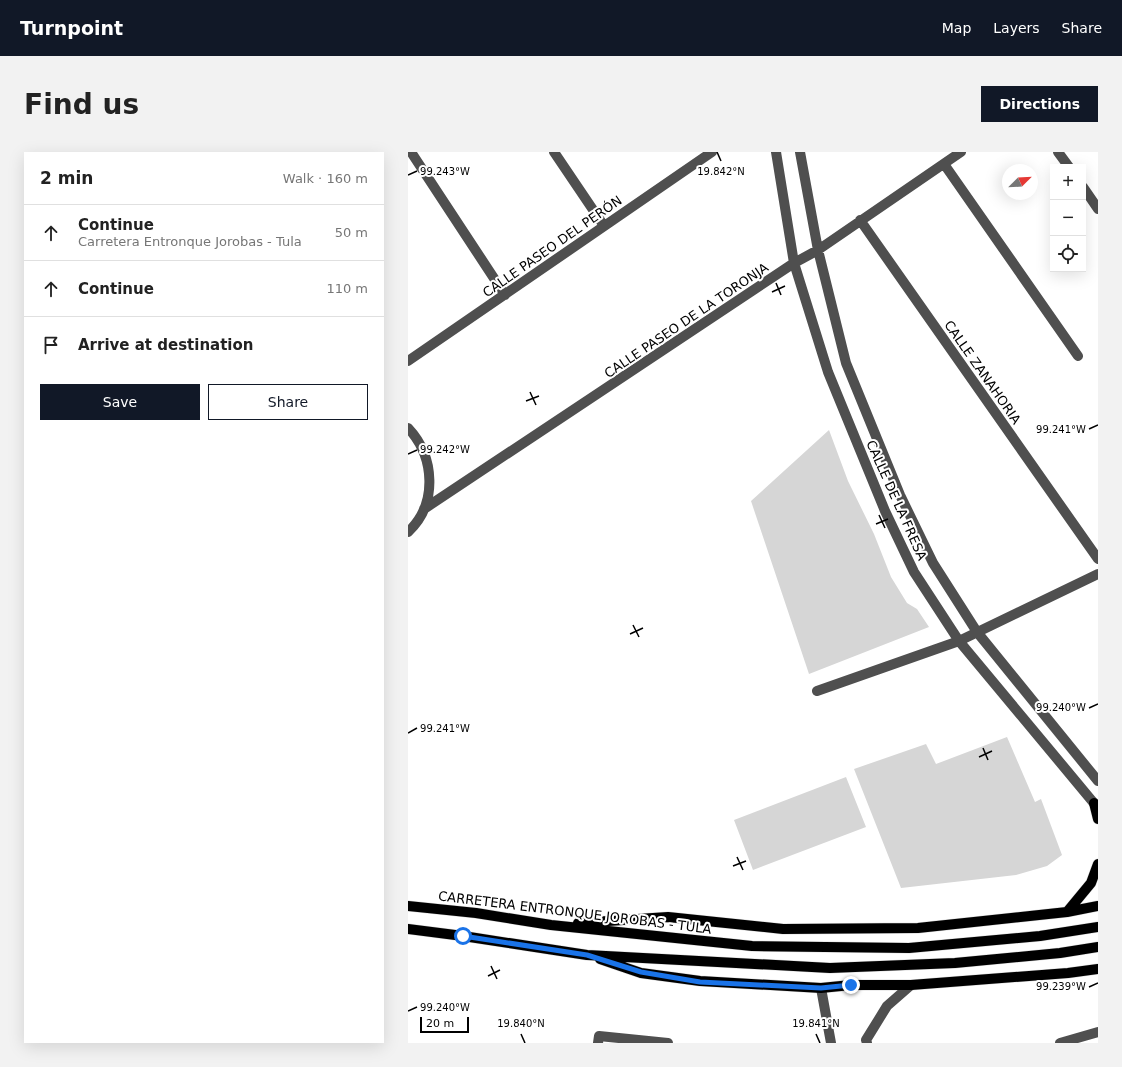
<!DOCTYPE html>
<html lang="en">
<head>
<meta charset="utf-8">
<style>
  :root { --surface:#fff; --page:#f2f2f2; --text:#222; --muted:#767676; --line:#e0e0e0; --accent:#111827 }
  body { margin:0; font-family:"DejaVu Sans",sans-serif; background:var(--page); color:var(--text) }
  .controls { position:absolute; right:12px; top:12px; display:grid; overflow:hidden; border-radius:0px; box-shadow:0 4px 16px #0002 }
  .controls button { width:36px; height:36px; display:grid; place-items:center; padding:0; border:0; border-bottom:1px solid var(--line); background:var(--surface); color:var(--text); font:20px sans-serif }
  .compass { position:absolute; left:594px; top:12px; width:36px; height:36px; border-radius:50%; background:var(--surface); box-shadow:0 4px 16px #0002; rotate:66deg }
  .scale { position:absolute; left:12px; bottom:10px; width:49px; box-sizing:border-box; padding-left:4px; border:2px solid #000; border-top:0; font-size:11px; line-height:14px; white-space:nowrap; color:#000; -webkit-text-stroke:3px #fff; paint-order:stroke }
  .stop { position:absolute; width:12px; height:12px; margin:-9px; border:3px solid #1a73e8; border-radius:50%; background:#fff }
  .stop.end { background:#1a73e8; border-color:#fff; box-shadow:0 1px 4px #0008 }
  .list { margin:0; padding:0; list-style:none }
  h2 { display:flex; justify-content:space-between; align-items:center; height:52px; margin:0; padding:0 16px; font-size:17px }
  h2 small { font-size:13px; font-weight:400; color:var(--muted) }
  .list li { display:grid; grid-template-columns:26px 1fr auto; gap:12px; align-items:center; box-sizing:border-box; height:56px; padding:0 16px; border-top:1px solid var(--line) }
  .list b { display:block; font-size:15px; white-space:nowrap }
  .list p { margin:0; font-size:13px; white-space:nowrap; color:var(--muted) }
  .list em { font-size:13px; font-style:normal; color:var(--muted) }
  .actions { display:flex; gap:8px; padding:12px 16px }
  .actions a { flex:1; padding:9px 0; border:1px solid var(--accent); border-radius:0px; text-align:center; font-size:14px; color:var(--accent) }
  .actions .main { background:var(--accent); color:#fff }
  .icon { flex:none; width:22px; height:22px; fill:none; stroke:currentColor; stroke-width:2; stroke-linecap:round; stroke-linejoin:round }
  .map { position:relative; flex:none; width:690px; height:891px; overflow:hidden; border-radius:0px }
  header { display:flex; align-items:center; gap:24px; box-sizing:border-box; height:56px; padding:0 20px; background:var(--accent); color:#fff }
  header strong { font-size:19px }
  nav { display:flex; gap:22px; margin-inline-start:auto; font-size:14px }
  .intro { display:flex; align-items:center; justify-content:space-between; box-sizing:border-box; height:96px; padding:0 24px }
  h1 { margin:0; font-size:28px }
  .button { padding:10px 18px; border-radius:0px; background:var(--accent); color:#fff; font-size:14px; font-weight:700 }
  main { display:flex; gap:24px; padding:0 24px }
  aside { flex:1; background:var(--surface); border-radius:0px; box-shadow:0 4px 16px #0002 }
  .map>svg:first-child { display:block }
  .green { fill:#d6d6d6 }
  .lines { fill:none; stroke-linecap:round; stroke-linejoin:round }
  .major-casing { stroke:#dbdbdb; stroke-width:11 }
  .minor { stroke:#4f4f4f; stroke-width:10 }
  .major { stroke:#000; stroke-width:10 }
  .route { stroke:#1a73e8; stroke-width:5 }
  .ticks { fill:none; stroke:#000; stroke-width:1.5 }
  .labels { text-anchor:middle; stroke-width:4; stroke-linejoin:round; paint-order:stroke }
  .street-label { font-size:13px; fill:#000; stroke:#fff }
  .ticks-label { font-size:10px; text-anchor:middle; fill:#000; stroke:#fff; stroke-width:4; stroke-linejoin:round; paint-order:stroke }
</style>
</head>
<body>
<header>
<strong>Turnpoint</strong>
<nav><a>Map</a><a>Layers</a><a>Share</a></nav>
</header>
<div class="intro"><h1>Find us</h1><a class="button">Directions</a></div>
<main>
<aside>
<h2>2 min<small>Walk · 160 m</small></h2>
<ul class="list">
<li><svg class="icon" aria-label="ahead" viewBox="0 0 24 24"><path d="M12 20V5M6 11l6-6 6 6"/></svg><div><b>Continue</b><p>Carretera Entronque Jorobas - Tula</p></div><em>50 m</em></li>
<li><svg class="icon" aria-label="ahead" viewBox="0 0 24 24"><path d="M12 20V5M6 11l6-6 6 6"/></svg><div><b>Continue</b></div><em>110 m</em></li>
<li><svg class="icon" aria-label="arrive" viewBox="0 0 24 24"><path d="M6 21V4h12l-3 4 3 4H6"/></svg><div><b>Arrive at destination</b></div></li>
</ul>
<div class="actions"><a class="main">Save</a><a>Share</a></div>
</aside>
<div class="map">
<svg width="690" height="891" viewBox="0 0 690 891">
  <rect width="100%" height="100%" fill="#fff"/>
  <path class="green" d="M421,278l19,51 26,53 17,43 16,26 10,6 12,18 -120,47 -58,-173z
    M599,585l28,65 6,-3 21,56 -15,11 -31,9 -115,13 -47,-119 72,-25 10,20z
    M438,625l20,50 -113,43 -19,-50z"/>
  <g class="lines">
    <defs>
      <path id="major" d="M686,651l4,16
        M0,754l68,7 75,12 201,21 157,2 131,-12 58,-9
        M659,760l24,-29 7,-19
        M170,771l90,-6 115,12 135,-1 149,-16 31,-6
        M0,777l55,7 124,19 243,13 125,-5 105,-10 38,-6
        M192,807l41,14 59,8 121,7 30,-3h60l157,-12 30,-4"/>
    </defs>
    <use href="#major" class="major-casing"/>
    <path class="minor" d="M3,0l94,143
      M146,0l50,74
      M368,0l18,111 34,109 57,139 29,61 45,69 139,167
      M392,0l18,98 28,113 54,132 33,68 44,69 121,149
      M650,0l11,15
      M536,12l134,192
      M675,35l15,22
      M452,68l238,339
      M0,209l304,-209
      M0,276c27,29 30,76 0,104
      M16,357l370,-246 24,-13 143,-98
      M409,539l142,-50 139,-67
      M413,836l10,55
      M190,891l1,-7 69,7
      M459,891l-1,-3 21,-34 24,-21
      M652,891l38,-11"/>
    <use href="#major" class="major"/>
  </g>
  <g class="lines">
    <path class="route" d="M55,784l124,19 54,17 59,10 121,6 30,-3"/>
  </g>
  <path class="ticks" d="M309,0l4,9M0,23l9,-4M368,131l5,12M364,140l13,-6M122,240l6,13M118,249l13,-5M681,277l9,-4M0,302l9,-4M471,363l6,13M468,372l12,-5M225,473l6,12M222,482l13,-6M681,556l9,-4M0,581l9,-5M575,596l5,12M571,605l13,-6M329,705l6,13M325,714l13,-5M83,814l6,13M80,824l12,-6M681,835l9,-4M0,859l9,-4M113,882l4,9M408,882l4,9"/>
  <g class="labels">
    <g class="street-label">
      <text transform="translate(144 94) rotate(-35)" y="5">CALLE PASEO DEL PERÓN</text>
      <text transform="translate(278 168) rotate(-34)" y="5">CALLE PASEO DE LA TORONJA</text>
      <text transform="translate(575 220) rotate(55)" y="5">CALLE ZANAHORIA</text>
      <text transform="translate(489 348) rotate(66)" y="5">CALLE DE LA FRESA</text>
      <text transform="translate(167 760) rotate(7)" y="5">CARRETERA ENTRONQUE JOROBAS - TULA</text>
    </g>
  </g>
  <g class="ticks-label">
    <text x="313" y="23">19.842°N</text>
    <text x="37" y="23">99.243°W</text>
    <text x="653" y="281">99.241°W</text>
    <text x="37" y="301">99.242°W</text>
    <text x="653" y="559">99.240°W</text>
    <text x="37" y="580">99.241°W</text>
    <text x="653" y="838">99.239°W</text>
    <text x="37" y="859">99.240°W</text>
    <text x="113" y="875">19.840°N</text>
    <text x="408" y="875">19.841°N</text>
  </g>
</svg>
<div class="controls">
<button>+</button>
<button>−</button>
<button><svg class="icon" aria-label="locate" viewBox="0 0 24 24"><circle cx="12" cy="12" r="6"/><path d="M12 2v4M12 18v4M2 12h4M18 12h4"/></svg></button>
</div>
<svg class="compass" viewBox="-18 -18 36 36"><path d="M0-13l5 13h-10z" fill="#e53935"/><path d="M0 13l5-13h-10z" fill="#767676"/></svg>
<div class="scale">20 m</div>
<div class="stop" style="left:55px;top:784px"></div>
<div class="stop end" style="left:443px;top:833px"></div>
</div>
</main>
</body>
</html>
